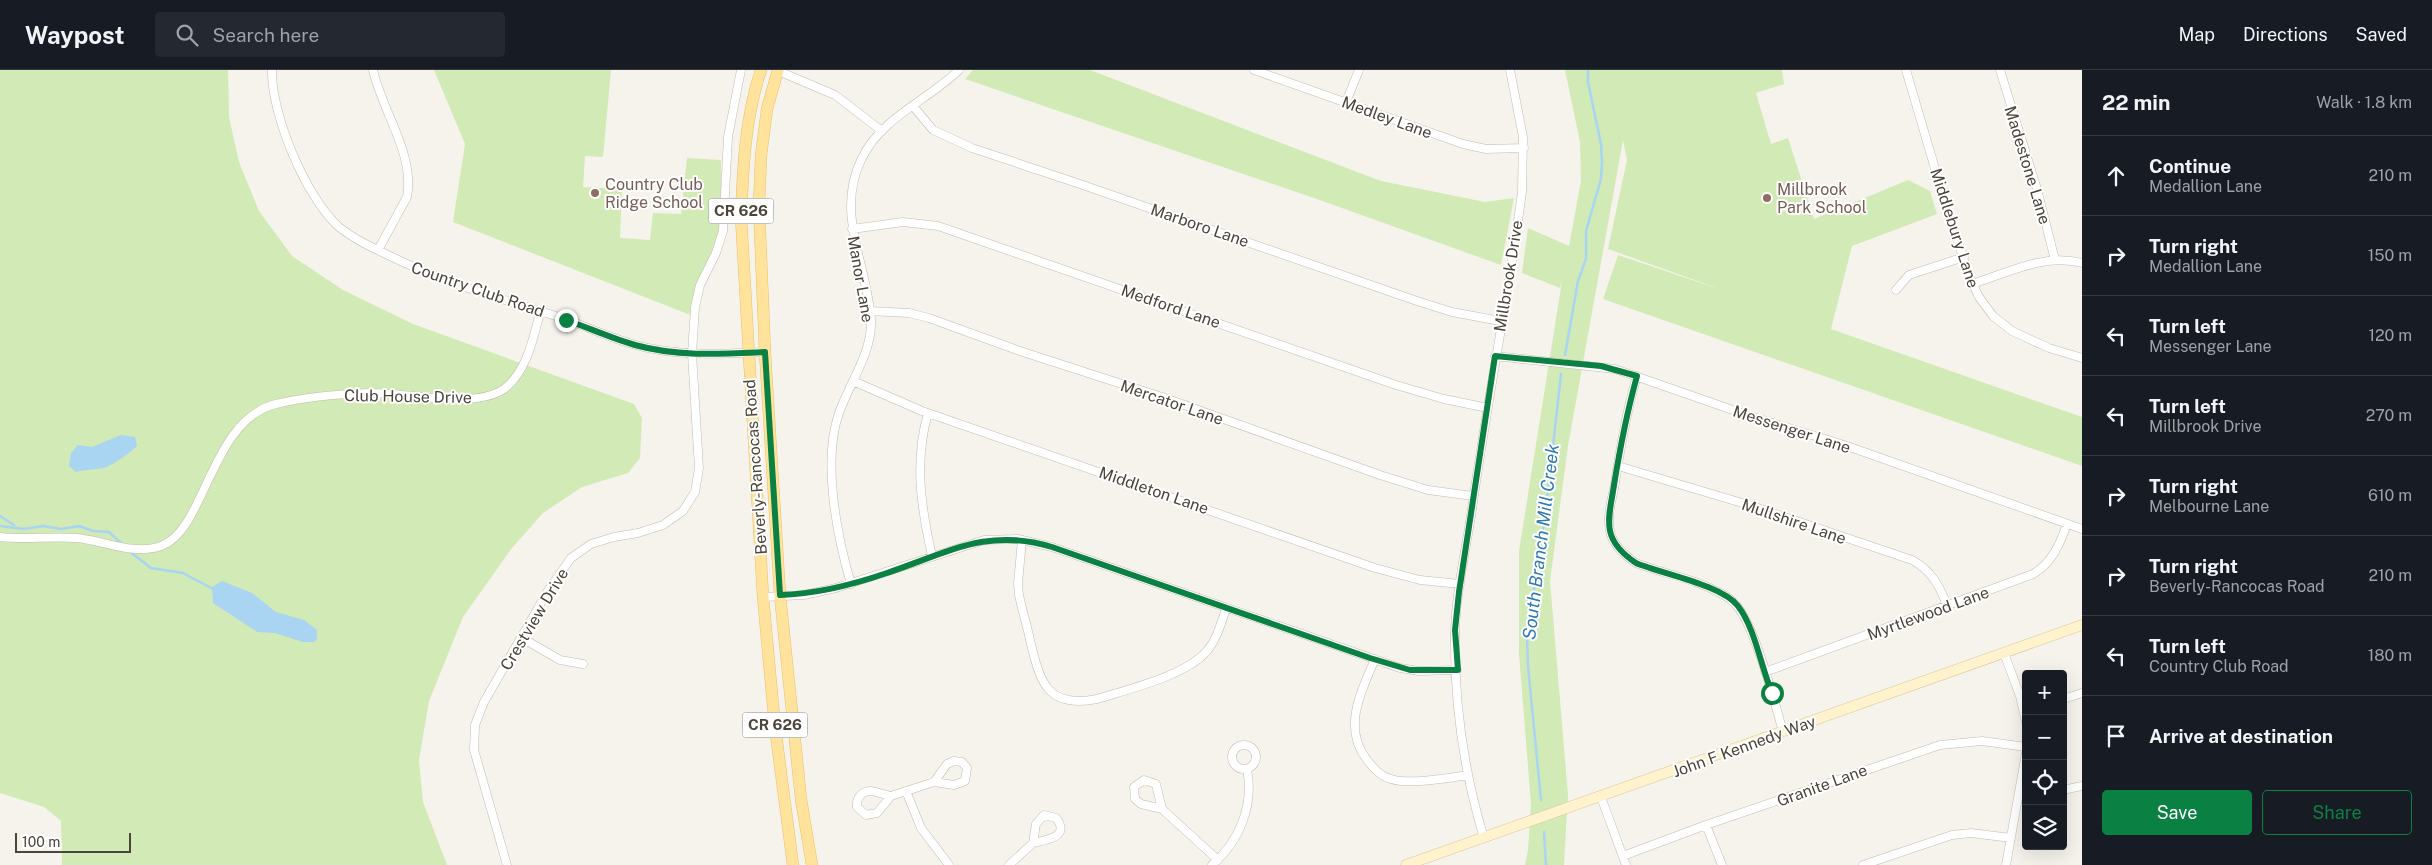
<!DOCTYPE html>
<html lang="en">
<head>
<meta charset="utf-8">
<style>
  :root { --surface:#171b24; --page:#242831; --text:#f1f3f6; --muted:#9ea1a6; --line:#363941; --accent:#0b8043 }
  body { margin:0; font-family:"Public Sans",sans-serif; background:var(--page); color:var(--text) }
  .controls { position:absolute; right:15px; bottom:15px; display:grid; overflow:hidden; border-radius:5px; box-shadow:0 5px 20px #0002 }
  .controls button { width:45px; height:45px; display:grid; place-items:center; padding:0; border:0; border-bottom:1px solid var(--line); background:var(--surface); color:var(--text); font:25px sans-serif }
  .scale { position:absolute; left:15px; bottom:12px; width:116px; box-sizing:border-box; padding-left:5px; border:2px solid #4b4439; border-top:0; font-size:14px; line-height:18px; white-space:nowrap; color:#4b4439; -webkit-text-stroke:4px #fff; paint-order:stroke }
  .stop { position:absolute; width:15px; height:15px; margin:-11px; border:4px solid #0b8043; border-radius:50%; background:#fff }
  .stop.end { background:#0b8043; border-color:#fff; box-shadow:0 1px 5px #0008 }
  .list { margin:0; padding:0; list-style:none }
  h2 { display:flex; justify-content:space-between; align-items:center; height:65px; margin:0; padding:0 20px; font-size:21px }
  h2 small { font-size:16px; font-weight:400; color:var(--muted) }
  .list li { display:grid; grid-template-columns:32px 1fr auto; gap:15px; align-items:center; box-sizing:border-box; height:80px; padding:0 20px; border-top:1px solid var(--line) }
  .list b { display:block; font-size:19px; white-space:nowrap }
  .list p { margin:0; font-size:16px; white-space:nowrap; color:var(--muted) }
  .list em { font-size:16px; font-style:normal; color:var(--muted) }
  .actions { display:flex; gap:10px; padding:15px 20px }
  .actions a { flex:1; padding:11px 0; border:1px solid var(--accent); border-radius:5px; text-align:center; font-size:18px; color:var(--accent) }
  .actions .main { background:var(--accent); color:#fff }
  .icon { flex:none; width:28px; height:28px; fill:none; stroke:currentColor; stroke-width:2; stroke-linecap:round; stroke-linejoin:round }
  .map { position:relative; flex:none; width:2082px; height:795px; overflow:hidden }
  header { display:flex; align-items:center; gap:30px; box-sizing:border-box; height:70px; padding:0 25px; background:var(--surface); border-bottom:1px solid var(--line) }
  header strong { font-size:24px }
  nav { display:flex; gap:28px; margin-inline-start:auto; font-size:18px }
  .search { width:350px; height:45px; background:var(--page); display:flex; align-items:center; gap:12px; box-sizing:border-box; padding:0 18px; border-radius:5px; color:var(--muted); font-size:19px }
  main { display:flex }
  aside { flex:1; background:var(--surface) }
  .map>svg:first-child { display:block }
  .green { fill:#d2eab5 }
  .water { fill:#a9d4f2 }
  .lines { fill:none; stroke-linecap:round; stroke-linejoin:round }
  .stream { stroke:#a9d4f2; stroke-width:2.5 }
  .street-casing { stroke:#c2bbae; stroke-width:9 }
  .secondary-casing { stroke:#d6c79b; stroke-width:11 }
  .primary-casing { stroke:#e6c16a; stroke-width:12 }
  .street { stroke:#fff; stroke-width:8 }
  .secondary { stroke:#fff3cd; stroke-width:10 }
  .primary { stroke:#ffe39c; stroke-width:11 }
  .route { stroke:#0b8043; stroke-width:6 }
  .education-dot { fill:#8d6e63; stroke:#fff; stroke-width:2 }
  .labels { text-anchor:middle; stroke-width:4; stroke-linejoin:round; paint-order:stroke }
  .shield { fill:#fff; stroke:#817c74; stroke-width:1 }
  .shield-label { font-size:15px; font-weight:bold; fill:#4b4439 }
  .street-label { font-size:16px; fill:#4b4439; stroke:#fff }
  .education-label { font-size:16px; fill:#785e54; stroke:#fff; text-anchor:start }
  .water-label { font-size:18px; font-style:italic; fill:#2e7ab2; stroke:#fff }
</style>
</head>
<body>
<header>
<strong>Waypost</strong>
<div class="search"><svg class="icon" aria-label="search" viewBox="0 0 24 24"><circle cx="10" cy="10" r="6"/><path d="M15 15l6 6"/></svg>Search here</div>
<nav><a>Map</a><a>Directions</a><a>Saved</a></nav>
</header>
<main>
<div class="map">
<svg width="2082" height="795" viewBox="0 0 2082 795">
  <rect width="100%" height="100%" fill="#f6f3ec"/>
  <path class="green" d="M0,0h228l1,47 10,45 20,49 33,45 51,34 70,34 221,80 8,14 -2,40 -12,15 -46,14 -39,26 -31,35 -49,69 -34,84 -10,59 4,42 24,63h-385l-1,-44 -17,-14 -44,-14z
    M434,0h177l-8,87 -18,-1 -2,31 39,2 -2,49 30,2 3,-27 28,1 6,-56 34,2v76l-28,80 -240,-94 12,-78z
    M973,0h117l291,111 104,21 29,-4 -13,67 -187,-67 -349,-119z
    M1565,0h217l2,14 -28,9 15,51 17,-6 26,81 94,-39 22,11 7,23 -85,32 -21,83 251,88v49l-479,-167 15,-44 110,37 -120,-43 19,-89 -4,-20 -55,306 -18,135 18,214 -4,70h-39l3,-15 3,-46 -12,-150v-103l43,-270 -2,7 -38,-15 6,-45 41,18 12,-65 -1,-39z"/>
  <path class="water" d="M121,365l14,2 2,9c-6,6 -24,19 -33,22 -9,2 -18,1 -28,4l-7,-6 2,-13 7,-8 14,2z
    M222,511l30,12 24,19 28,8 13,10v9l-3,3h-11l-28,-9 -18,-1 -44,-29 -1,-16z"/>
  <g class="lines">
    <path class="stream" d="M1565,285l13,-74 8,-22v-28l15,-52 1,-17 -1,-18 -13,-62v-12
      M0,446l14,9
      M0,456l24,3 19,-3 18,3 18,-3 14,5 16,1 14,13
      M129,481l22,17 32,5 30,16
      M1541,730l-13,-134 -1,-29 19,-129 15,-134
      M1544,762l2,33"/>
    <defs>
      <path id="street" d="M272,0c-1,44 34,128 67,157 15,12 32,20 49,28 56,28 115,44 174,63 29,10 56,24 86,30 39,8 77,6 117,4
        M373,0c9,41 42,84 34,127l-29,53
        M776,0l59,25 47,36
        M1254,0l209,74 23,5 38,-1
        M1906,0l35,119 28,87 10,21 14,19 19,15 37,17 33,10
        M2000,0l37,119 18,71
        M1346,32l13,-32
        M913,36l20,24 39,18 108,36 337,117 35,11 48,9
        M852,159l51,-7 35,4 458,159 48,14 44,9
        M1972,214c36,-11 72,-31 110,-21
        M1896,220l13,-15 55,-18
        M869,241l40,2 20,5 88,32 145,47 218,78 48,15 45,6
        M1495,286l120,13 135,47 94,29 238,84
        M1637,306c-11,37 -17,75 -23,113 -3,13 -7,28 -4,42 3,14 14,24 26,32 28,11 60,16 86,31 6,3 11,7 15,12 18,21 38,97 46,126
        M853,311l69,30 453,157 45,12 40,4
        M928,343c-14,49 -7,94 4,143
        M1618,396l131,39 163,55c19,10 28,26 35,46
        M0,467c25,3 50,-1 76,1 27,2 57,18 85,8 45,-16 49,-126 115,-142 29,-7 63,-10 94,-11 36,-1 102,17 134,-4 22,-16 30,-52 36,-77
        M1022,470l-4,43 1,12c3,15 8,30 11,45 10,41 16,69 67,59 32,-10 88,-23 110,-48 10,-12 14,-28 19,-42
        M851,514c-14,-48 -29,-123 -12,-171 10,-29 33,-60 32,-92 -3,-56 -37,-108 -9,-163 20,-41 65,-57 97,-88
        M763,527l41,-2 32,-7 148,-48 34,-1 34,8 348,121 19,3 38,-1
        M522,568l38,22 23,4
        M2004,583l16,43 6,26
        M1375,589c-14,33 -33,69 -8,101 6,8 14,17 24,19 18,6 57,-1 77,-4
        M1765,602l268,-98c19,-11 27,-30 34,-50
        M2063,629l19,-6
        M1232 687a12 12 0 1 1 24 0a12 12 0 1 1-24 0Z
        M954,691l8,1 5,6 -2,13 -11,4 -20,-3 13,-18z
        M1144,710l12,4 6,25 -21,-5 -6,-5 -1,-12z
        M2063,720l19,-4
        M872,721l19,5 -14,17 -11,2 -9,-8c-1,-10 5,-16 15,-16z
        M906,721l15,37 28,37
        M891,726l43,-14
        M1601,727l25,68
        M1162,739l56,51
        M1044,745l12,3c15,19 -10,22 -23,25l3,-19z
        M1706,755l16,40
        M1484,768c-20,-66 -30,-137 -29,-205 1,-42 11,-83 17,-124 15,-106 36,-211 50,-317l1,-55 -13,-67
        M1623,786l83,-31 234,-80 42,-4 44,6
        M507,795l-33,-115 1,-25 9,-23 65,-113 22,-31 20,-14 23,-7 24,-4 25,-8 20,-14 12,-19 4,-24 -7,-114 3,-47 5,-22 16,-32 7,-22 5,-94 13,-67
        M1009,795l24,-22
        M1212,795c28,-24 42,-60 35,-96
        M1863,795l89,-30 19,-2 40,5
        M2006,795l20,-112"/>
      <path id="secondary" d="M1406,795l676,-240"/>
      <path id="primary" d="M761,0c-16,48 -18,97 -20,147l22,380 12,130 18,138
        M778,0l-11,39 -6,47 -2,51 6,145 15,243 21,204 11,66"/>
    </defs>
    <use href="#street" class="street-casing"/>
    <use href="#secondary" class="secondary-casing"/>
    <use href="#primary" class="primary-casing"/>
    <use href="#street" class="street"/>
    <use href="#secondary" class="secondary"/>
    <use href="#primary" class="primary"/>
  </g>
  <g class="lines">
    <path class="route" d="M566,250c23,8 45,18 69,25 43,12 86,9 130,7l15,243c37,-1 72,-10 107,-22 60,-20 100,-46 165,-26l318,111 40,12h48l-3,-40 4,-38 36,-236 106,10 36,10c-10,36 -17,72 -23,109 -2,15 -7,31 -4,46 3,14 14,24 26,32 26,11 86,22 102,43 17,22 23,61 34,87"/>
  </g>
  <g class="education-dot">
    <circle cx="595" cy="123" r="5"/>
    <circle cx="1767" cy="128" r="5"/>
  </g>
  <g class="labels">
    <g class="shield">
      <rect x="708.5" y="128.5" width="65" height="25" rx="4"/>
      <rect x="742.5" y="642.5" width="65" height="25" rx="4"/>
    </g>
    <g class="shield-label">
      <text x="741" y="146">CR 626</text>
      <text x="775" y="660">CR 626</text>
    </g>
    <g class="street-label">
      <text transform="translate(1387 47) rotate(20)" y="6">Medley Lane</text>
      <text transform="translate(2028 95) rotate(73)" y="6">Madestone Lane</text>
      <text transform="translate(1200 155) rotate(19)" y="6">Marboro Lane</text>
      <text transform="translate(1955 158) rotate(72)" y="6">Middlebury Lane</text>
      <text transform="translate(1508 206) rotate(-81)" y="6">Millbrook Drive</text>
      <text transform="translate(861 209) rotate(80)" y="6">Manor Lane</text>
      <text transform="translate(478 219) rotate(19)" y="6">Country Club Road</text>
      <text transform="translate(1171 236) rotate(19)" y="6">Medford Lane</text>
      <text transform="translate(408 326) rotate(1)" y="6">Club House Drive</text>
      <text transform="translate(1172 332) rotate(19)" y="6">Mercator Lane</text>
      <text transform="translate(1792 359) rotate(18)" y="6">Messenger Lane</text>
      <text transform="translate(755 397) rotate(-94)" y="6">Beverly-Rancocas Road</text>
      <text transform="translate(1154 420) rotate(19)" y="6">Middleton Lane</text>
      <text transform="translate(1794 451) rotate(19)" y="6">Mullshire Lane</text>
      <text transform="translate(1928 543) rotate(-20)" y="6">Myrtlewood Lane</text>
      <text transform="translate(534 549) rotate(-59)" y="6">Crestview Drive</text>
      <text transform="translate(1744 676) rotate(-20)" y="6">John F Kennedy Way</text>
      <text transform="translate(1822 715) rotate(-20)" y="6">Granite Lane</text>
    </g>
    <g class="education-label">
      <text x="605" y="120">Country Club<tspan x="605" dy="18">Ridge School</tspan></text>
      <text x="1777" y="125">Millbrook<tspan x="1777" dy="18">Park School</tspan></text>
    </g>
    <g class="water-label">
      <text transform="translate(1541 472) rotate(-83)" y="6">South Branch Mill Creek</text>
    </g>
  </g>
</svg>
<div class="controls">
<button>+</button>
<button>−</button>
<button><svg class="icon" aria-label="locate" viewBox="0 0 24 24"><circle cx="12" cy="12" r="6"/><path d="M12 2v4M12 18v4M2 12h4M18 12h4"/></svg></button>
<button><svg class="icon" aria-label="layers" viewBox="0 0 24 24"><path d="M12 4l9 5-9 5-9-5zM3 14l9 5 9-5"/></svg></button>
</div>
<div class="scale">100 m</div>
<div class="stop" style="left:1772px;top:623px"></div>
<div class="stop end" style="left:566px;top:250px"></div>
</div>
<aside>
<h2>22 min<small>Walk · 1.8 km</small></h2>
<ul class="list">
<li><svg class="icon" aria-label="ahead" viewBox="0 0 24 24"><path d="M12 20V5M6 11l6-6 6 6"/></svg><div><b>Continue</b><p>Medallion Lane</p></div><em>210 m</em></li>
<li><svg class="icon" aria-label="right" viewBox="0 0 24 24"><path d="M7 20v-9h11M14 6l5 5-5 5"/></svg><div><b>Turn right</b><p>Medallion Lane</p></div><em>150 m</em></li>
<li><svg class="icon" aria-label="left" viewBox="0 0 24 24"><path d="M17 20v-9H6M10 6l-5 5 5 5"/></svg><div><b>Turn left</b><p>Messenger Lane</p></div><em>120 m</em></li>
<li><svg class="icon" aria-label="left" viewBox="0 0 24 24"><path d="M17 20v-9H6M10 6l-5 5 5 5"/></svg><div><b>Turn left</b><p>Millbrook Drive</p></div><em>270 m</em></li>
<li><svg class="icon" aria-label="right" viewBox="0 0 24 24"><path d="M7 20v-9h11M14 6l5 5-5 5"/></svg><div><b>Turn right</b><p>Melbourne Lane</p></div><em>610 m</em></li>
<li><svg class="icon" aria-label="right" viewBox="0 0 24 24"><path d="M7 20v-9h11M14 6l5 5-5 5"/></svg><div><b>Turn right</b><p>Beverly-Rancocas Road</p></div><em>210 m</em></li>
<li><svg class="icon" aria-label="left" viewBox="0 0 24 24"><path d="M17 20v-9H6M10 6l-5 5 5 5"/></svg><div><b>Turn left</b><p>Country Club Road</p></div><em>180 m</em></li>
<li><svg class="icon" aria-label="arrive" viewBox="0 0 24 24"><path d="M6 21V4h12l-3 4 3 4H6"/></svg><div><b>Arrive at destination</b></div></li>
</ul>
<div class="actions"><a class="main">Save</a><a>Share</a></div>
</aside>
</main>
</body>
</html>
